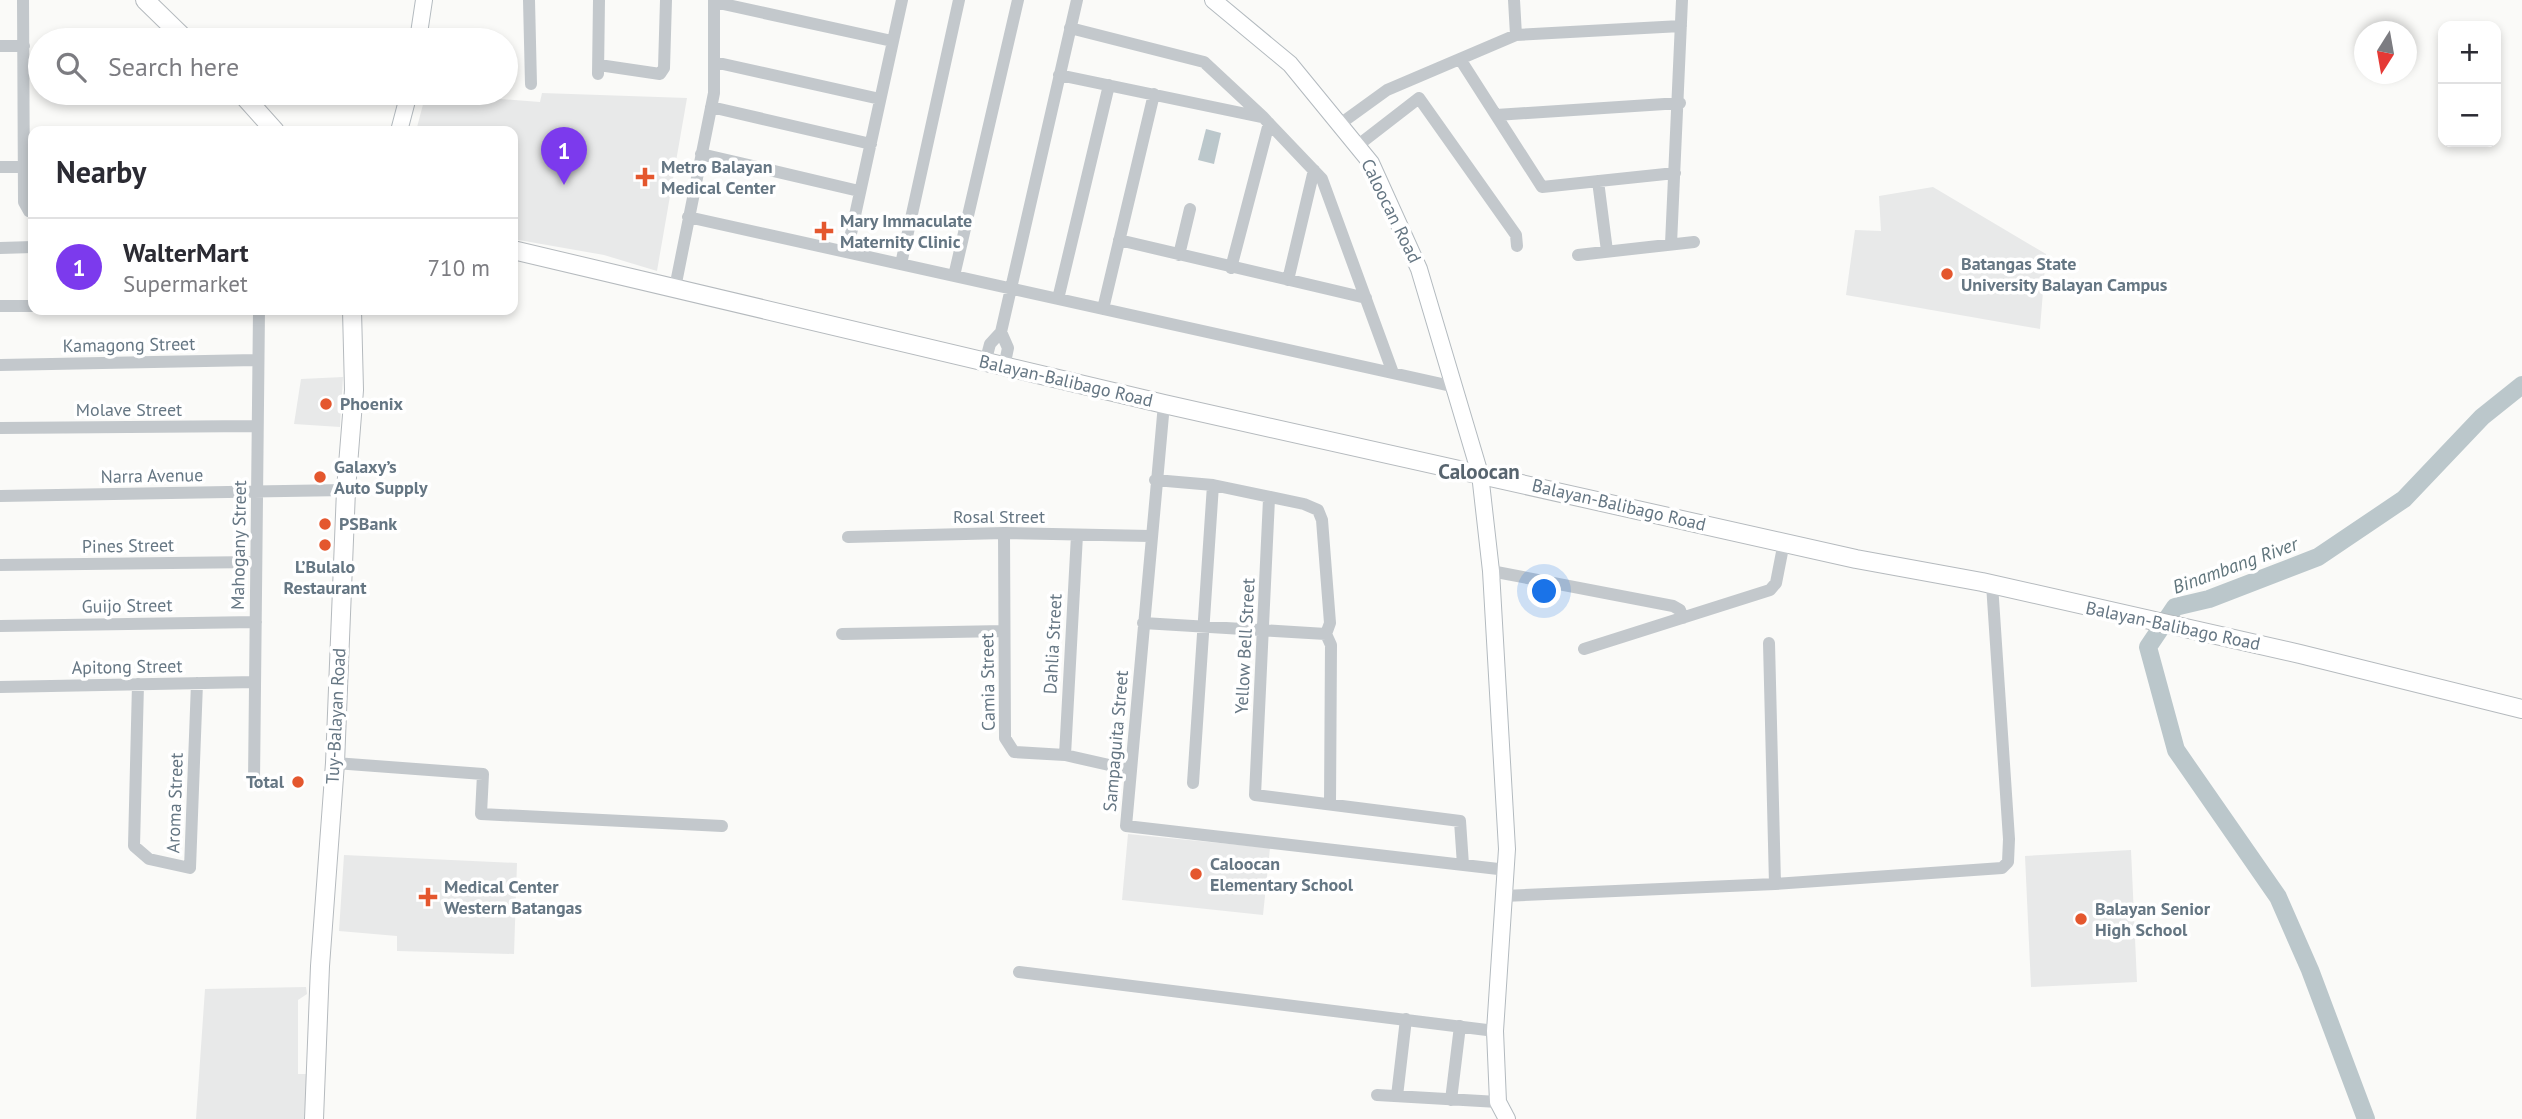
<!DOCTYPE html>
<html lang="en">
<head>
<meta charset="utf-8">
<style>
  :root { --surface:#fff; --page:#f7f7f7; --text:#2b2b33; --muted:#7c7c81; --line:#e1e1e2; --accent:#7c3aed }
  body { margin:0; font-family:"PT Sans",sans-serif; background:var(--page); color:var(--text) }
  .controls { position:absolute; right:21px; top:21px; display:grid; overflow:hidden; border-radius:14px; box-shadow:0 4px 10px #0003 }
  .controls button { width:63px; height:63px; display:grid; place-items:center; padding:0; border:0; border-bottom:2px solid var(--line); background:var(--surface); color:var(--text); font:35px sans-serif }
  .compass { position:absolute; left:2354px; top:21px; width:63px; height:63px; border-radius:50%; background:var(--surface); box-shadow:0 4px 10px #0003; rotate:191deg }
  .you { position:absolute; left:1545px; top:592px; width:24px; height:24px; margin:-18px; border:5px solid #fff; border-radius:50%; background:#1a73e8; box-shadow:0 0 0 10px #1a73e833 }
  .badge { display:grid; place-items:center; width:46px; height:46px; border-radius:50%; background:var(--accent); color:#fff; font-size:23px; font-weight:700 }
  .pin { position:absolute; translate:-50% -58px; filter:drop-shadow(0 2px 4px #0008) }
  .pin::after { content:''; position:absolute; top:37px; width:24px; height:21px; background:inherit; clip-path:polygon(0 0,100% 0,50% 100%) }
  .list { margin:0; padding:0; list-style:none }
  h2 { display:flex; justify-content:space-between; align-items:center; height:91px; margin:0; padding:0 28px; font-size:30px }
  h2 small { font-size:23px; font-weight:400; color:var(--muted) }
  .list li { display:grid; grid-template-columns:46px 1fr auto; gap:21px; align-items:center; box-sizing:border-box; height:98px; padding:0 28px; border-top:2px solid var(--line) }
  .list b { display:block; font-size:26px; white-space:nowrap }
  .list p { margin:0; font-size:23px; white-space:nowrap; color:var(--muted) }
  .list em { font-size:23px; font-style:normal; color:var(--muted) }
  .icon { flex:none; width:38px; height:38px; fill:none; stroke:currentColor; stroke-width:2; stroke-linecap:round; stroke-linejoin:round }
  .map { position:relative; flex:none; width:2522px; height:1119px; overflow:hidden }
  .search { position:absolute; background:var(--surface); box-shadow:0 4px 10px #0003; left:28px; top:28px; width:490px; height:77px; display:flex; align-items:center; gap:18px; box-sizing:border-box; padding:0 24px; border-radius:38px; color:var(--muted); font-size:26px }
  .panel { position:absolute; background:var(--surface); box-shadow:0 4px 10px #0003; left:28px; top:126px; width:490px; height:189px; border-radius:14px }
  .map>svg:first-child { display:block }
  .built { fill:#e8e9e9 }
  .water { fill:#bbc7cb }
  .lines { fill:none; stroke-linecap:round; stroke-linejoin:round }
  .river { stroke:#bbc7cb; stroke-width:18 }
  .secondary-casing { stroke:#b3babf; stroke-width:18 }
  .primary-casing { stroke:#b5babe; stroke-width:20 }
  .street { stroke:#c3c8cc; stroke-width:12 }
  .secondary { stroke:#fff; stroke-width:16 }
  .primary { stroke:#fff; stroke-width:18 }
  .poi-dot { fill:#e4572e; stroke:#fff; stroke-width:2.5 }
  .labels { text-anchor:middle; stroke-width:7; stroke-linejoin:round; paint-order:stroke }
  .poi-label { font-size:18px; font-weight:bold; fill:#657683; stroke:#fff; text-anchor:start }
  .street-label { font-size:18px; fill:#657683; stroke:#fff }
  .water-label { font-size:19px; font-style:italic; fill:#60757c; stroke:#fff }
  .quarter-label { font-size:21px; font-weight:bold; fill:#57646e; stroke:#fff }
</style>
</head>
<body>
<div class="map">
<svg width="2522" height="1119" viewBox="0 0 2522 1119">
  <rect width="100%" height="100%" fill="#fafaf8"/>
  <path class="built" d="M426,93l114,9 2,-9 145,5 -30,173 -53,-16 -91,-16v-108h-97z
    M1933,187l113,67 -6,75 -194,-34 9,-65 26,1 -2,-35z
    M343,377l-3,50 -46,-3 7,-45z
    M1128,834l142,14 -7,67 -141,-15z
    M2131,850l6,132 -106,5 -6,-131z
    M344,855l173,8 -3,91 -117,-3v-15l-58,-5z
    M306,987l1,7 -9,6v74h9l-3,45h-108l9,-130z"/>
  <path class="water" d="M1206,129l15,4 -7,31 -16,-4z"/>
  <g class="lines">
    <path class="river" d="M2366,1119l-56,-149 -32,-73 -102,-147 -28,-103 27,-40 34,-8 109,-42 86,-58 78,-82 40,-32"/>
    <defs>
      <path id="secondary" d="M1213,0l77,64 81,99 48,106 61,205 11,97 16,278 -12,182 3,71 9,17
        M418,40l6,-40
        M399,131l10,-38"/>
      <path id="primary" d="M145,0l41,40
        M241,93l34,38
        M513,250l651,154 692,155 126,23 318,72 222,55
        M314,1119l6,-153 15,-203 11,-273 8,-100 -2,-80"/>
    </defs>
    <use href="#secondary" class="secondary-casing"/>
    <use href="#primary" class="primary-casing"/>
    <path class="street" d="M23,0l1,202 5,9 4,-1
      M529,0l2,84
      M1514,0l2,35
      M714,2l178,39
      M1070,28l134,34 59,55 59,62 71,194
      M0,46h24
      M1460,59l82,128 133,-14
      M714,62l166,37
      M599,65l61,9 4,-6 2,-68
      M598,74l1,-74
      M1059,75l202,42
      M711,107l160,37
      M1496,115l184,-12
      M1340,124l47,-34 129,-55 165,-9
      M1357,146l62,-48 97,137 1,11
      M701,154l158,37
      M0,167h25
      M1598,181l9,70
      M688,217l763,169
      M1119,240l247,58
      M1671,244l11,-244
      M0,248l33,-1
      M847,252l55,-252
      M1179,255l11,-46
      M1578,255l116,-13
      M901,264l58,-264
      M1231,268l38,-145
      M954,276l64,-276
      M1288,280l26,-110
      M675,288l39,-195v-93
      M1058,299l51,-214
      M0,306h33
      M1103,309l51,-215
      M1001,332l7,16 -4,19
      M985,363l5,-19 11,-12 76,-332
      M0,365l258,-5
      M1164,404l-38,422 381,44
      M0,428l257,-2
      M1155,480l58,5 91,19 14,6 4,10 8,103 -4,11 5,11 -1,159
      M0,496l346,-6
      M1269,499l-14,296 205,26 3,44
      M1004,533l1,205 9,14 51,3 66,15
      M848,537l156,-4 146,3
      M0,565l256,-3
      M1491,571l182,35 7,4 3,8
      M1143,623l183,11
      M0,626l256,-4
      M842,634l162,-3
      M1769,643l6,241
      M1584,649l186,-59 6,-7 8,-41
      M138,684l-4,162 15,13 41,9 7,-185
      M0,687l255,-5
      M1065,755l12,-220
      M335,763l148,11 -2,40 241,12
      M254,781l5,-471
      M1193,783l20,-298
      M1504,896l271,-12 227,-16 6,-6 1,-23 -17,-255
      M1019,972l476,59
      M1377,1095l121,7
      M1397,1096l9,-77
      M1451,1100l9,-74"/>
    <use href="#secondary" class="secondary"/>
    <use href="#primary" class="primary"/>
  </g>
  <g class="poi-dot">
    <path d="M641.5 166.5h7v7h7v7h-7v7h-7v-7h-7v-7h7z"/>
    <path d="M820.5 220.5h7v7h7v7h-7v7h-7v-7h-7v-7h7z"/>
    <circle cx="1947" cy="274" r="7"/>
    <circle cx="326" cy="404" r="7"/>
    <circle cx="320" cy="477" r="7"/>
    <circle cx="325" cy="524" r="7"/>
    <circle cx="325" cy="545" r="7"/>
    <circle cx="298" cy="782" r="7"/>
    <circle cx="1196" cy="874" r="7"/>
    <path d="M424.5 886.5h7v7h7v7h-7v7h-7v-7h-7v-7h7z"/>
    <circle cx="2081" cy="919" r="7"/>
  </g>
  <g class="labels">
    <g class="poi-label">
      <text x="661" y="173">Metro Balayan<tspan x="661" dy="21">Medical Center</tspan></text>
      <text x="840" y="227">Mary Immaculate<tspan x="840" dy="21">Maternity Clinic</tspan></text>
      <text x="1961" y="270">Batangas State<tspan x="1961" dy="21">University Balayan Campus</tspan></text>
      <text x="340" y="410">Phoenix</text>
      <text x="334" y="473">Galaxy’s<tspan x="334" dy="21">Auto Supply</tspan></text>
      <text x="339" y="530">PSBank</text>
      <text x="325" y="573" text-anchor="middle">L’Bulalo<tspan x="325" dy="21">Restaurant</tspan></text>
      <text x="284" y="788" text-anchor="end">Total</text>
      <text x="1210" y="870">Caloocan<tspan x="1210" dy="21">Elementary School</tspan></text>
      <text x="444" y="893">Medical Center<tspan x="444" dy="21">Western Batangas</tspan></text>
      <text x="2095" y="915">Balayan Senior<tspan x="2095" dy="21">High School</tspan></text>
    </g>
    <g class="street-label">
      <text transform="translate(1391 211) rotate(64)" y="6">Caloocan Road</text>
      <text transform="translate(129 345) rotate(-1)" y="6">Kamagong Street</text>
      <text transform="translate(1066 381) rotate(13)" y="6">Balayan-Balibago Road</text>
      <text x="129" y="416">Molave Street</text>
      <text transform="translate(152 476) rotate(-1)" y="6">Narra Avenue</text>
      <text transform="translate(1619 505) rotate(13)" y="6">Balayan-Balibago Road</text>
      <text x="999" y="523">Rosal Street</text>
      <text transform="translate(239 545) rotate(-89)" y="6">Mahogany Street</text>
      <text transform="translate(128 546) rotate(-1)" y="6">Pines Street</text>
      <text transform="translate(127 606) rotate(-1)" y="6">Guijo Street</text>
      <text transform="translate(2173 626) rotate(12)" y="6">Balayan-Balibago Road</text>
      <text transform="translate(1053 644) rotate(-87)" y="6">Dahlia Street</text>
      <text transform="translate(1245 646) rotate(-87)" y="6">Yellow Bell Street</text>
      <text transform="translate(127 667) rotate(-1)" y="6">Apitong Street</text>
      <text transform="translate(988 682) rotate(-91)" y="6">Camia Street</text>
      <text transform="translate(336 716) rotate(-87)" y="6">Tuy-Balayan Road</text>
      <text transform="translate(1116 741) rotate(-85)" y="6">Sampaguita Street</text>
      <text transform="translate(175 803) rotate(-88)" y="6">Aroma Street</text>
    </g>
    <g class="water-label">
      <text transform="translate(2235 565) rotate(-20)" y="7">Binambang River</text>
    </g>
    <g class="quarter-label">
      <text x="1479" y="479">Caloocan</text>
    </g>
  </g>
</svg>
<div class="controls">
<button>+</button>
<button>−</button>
</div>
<svg class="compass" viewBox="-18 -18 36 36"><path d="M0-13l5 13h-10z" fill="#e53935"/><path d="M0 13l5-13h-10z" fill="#7c7c81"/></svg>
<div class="you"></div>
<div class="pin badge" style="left:564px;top:185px">1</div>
<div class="search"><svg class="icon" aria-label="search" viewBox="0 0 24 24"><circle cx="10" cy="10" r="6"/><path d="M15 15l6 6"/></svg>Search here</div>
<section class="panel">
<h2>Nearby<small></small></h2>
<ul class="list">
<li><span class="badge">1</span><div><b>WalterMart</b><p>Supermarket</p></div><em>710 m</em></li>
</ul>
</section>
</div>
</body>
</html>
